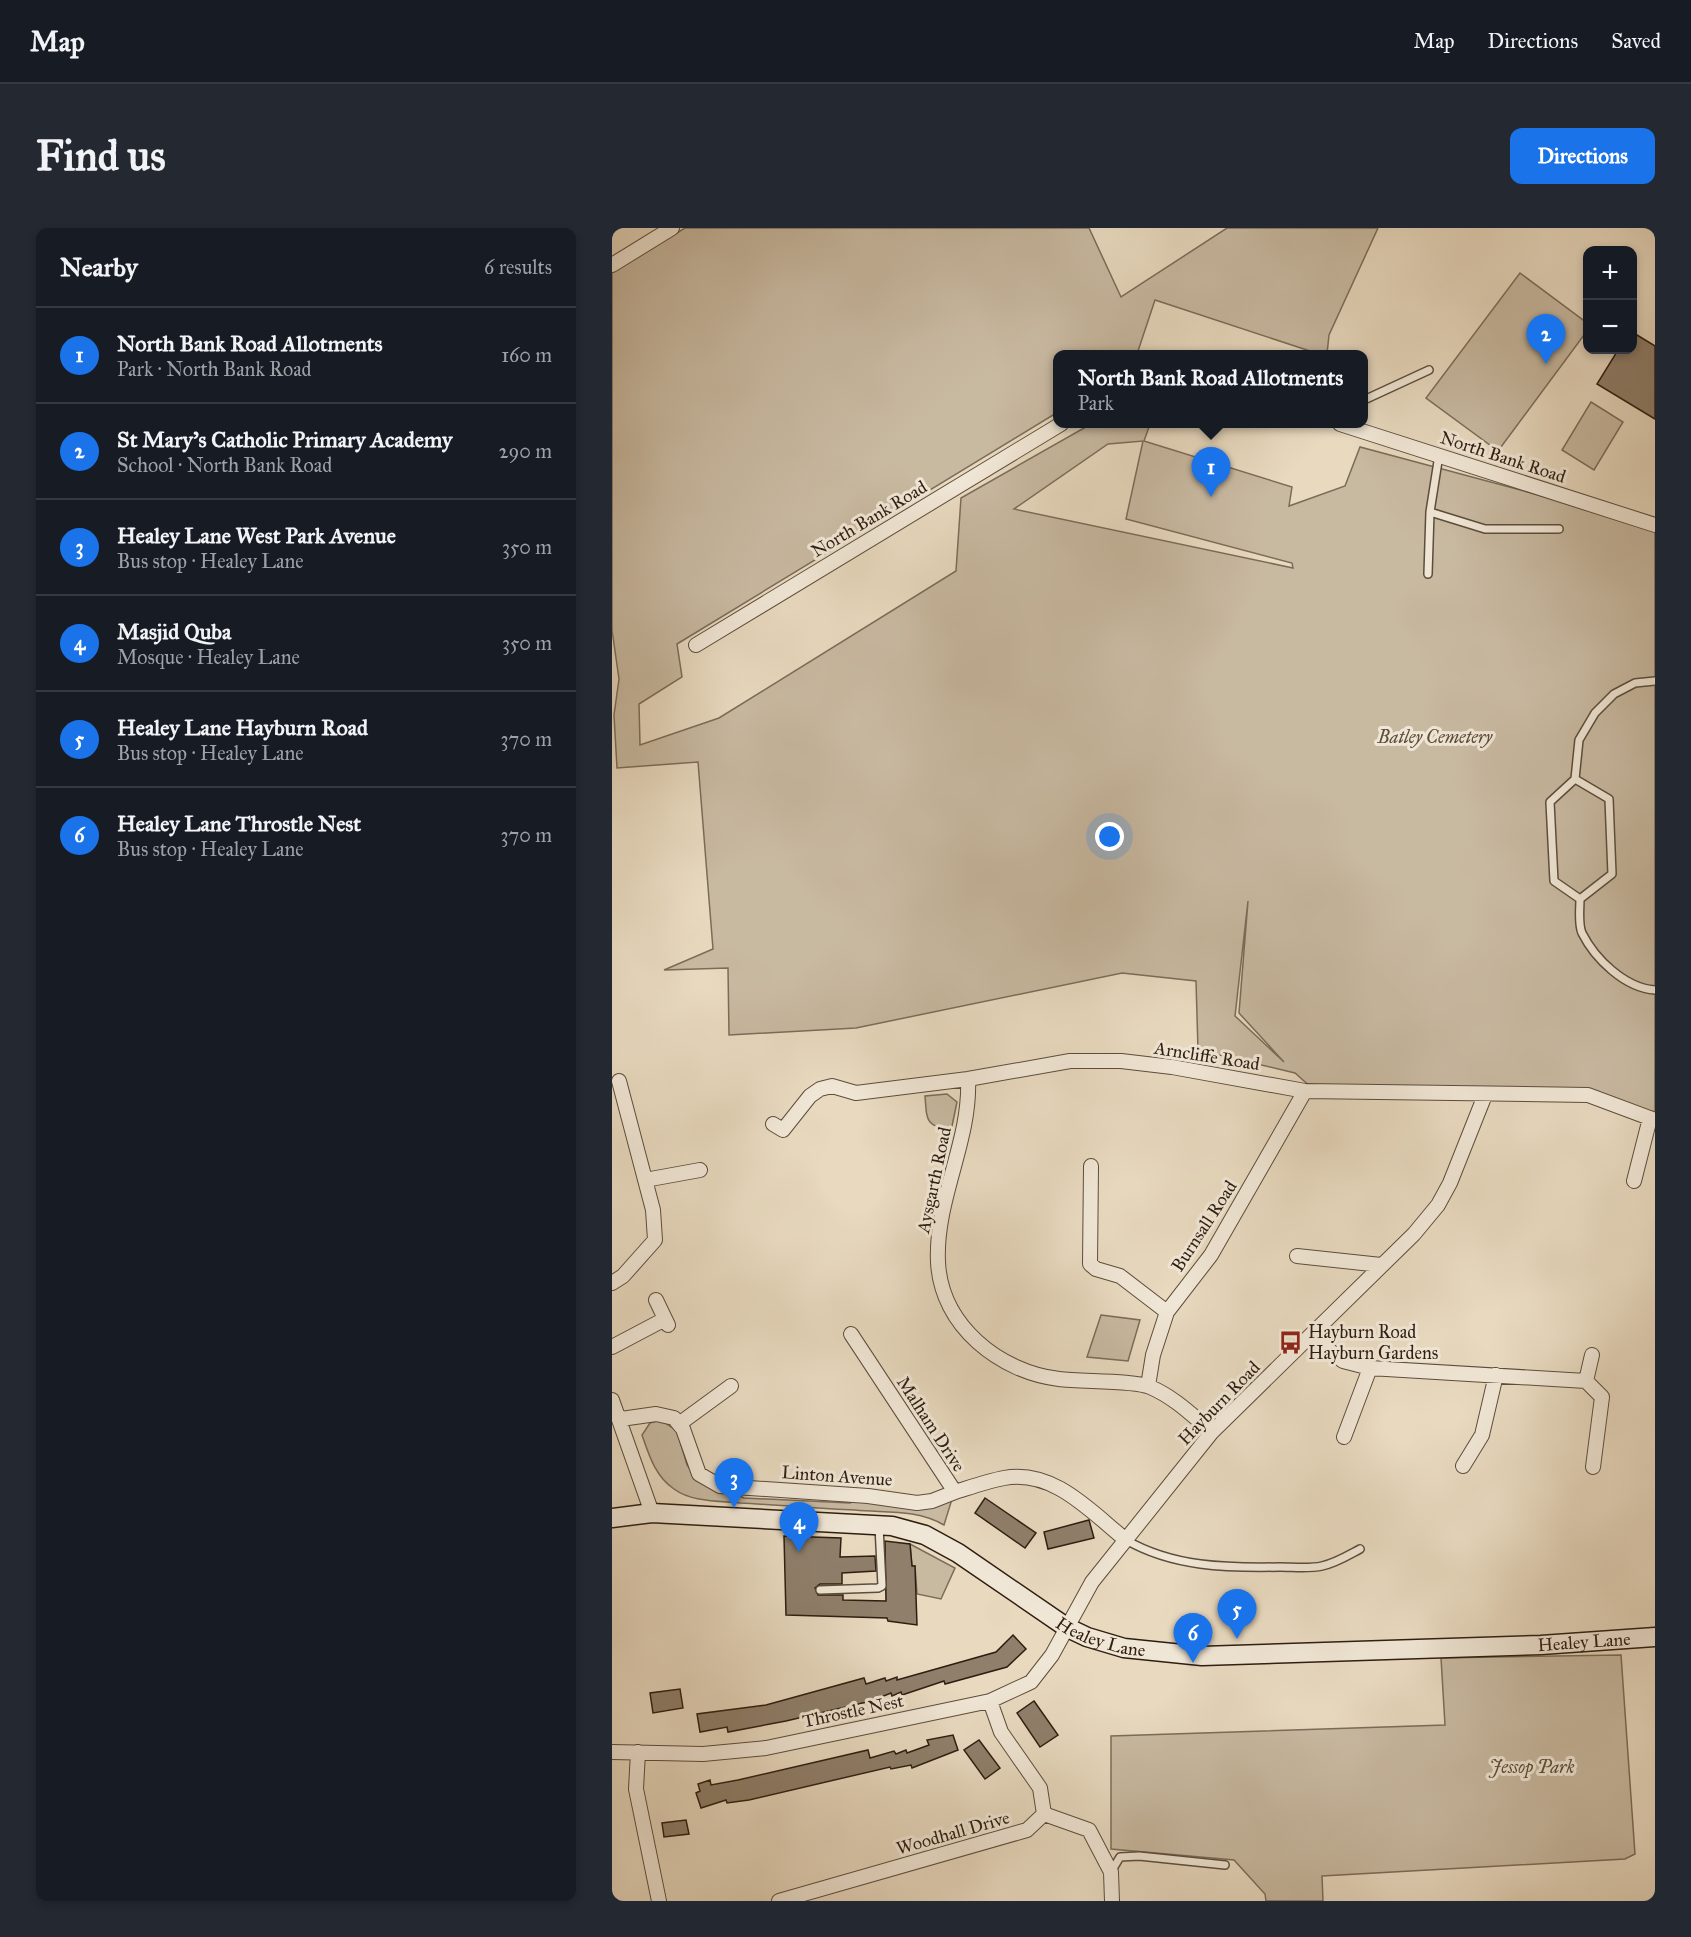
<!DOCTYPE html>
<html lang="en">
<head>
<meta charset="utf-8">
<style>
  :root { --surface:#171b24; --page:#242831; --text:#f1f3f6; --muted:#9ea1a6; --line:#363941; --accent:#1a73e8 }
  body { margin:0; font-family:"IM FELL Great Primer",serif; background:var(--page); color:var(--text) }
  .controls { position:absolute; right:18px; top:18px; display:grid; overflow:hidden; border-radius:12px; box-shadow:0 3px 9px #0003 }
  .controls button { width:54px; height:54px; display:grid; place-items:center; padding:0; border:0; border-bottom:2px solid var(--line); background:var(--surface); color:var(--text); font:30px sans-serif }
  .you { position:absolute; left:498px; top:609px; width:21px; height:21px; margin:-15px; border:4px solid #fff; border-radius:50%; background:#1a73e8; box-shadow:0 0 0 9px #1a73e833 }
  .badge { display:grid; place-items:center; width:39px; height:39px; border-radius:50%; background:var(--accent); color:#fff; font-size:20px; font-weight:700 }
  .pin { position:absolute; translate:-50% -50px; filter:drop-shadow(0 2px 3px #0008) }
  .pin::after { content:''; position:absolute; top:32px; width:21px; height:18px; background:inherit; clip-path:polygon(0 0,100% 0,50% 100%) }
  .popup { position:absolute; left:441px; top:122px; width:315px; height:78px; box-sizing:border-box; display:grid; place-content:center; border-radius:12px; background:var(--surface); filter:drop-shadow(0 2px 4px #0005); font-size:20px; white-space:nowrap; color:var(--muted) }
  .popup b { font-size:22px; color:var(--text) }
  .popup::after { content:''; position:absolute; left:50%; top:100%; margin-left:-12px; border:12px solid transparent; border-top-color:var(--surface) }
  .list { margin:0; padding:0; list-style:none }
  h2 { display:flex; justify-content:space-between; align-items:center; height:78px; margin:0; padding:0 24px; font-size:26px }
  h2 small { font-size:20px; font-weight:400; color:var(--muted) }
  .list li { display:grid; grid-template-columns:39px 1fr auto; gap:18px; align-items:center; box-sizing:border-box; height:96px; padding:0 24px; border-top:2px solid var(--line) }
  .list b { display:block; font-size:22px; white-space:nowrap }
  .list p { margin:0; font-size:20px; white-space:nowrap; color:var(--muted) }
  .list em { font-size:20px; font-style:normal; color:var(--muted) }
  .map { position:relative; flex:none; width:1043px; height:1673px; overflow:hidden; border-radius:12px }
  header { display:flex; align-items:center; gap:36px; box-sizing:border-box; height:84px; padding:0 30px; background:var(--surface); border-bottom:2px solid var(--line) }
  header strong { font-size:28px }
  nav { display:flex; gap:33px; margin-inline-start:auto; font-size:21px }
  .intro { display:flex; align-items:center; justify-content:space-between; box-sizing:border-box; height:144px; padding:0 36px }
  h1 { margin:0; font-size:42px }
  .button { padding:15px 27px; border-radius:12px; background:var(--accent); color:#fff; font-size:21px; font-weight:700 }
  main { display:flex; gap:36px; padding:0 36px }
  aside { flex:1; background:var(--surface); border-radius:12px; box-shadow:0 3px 9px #0003 }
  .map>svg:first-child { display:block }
  .green { fill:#c8b9a1; stroke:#7b6c59; stroke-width:1.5; fill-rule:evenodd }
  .building { fill:#8f7f6b; stroke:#2e1e11; stroke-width:1.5 }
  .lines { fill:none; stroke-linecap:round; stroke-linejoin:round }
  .lane-casing { stroke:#5c4d3c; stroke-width:10 }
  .street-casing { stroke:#5c4d3c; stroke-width:16 }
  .secondary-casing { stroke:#2e1e11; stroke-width:21 }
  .lane { stroke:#f0e6d5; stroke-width:7 }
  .street { stroke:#f0e6d5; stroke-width:14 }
  .secondary { stroke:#f0e6d5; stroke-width:18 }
  .labels { text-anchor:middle; stroke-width:6; stroke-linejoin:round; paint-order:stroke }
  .street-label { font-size:18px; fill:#2e1e11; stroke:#f0e6d5 }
  .park-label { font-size:18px; font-style:italic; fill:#5c4c3c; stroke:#f0e6d5 }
  .poi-label { font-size:18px; fill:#2e1e11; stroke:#f0e6d5; text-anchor:start }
</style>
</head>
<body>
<header>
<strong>Map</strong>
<nav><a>Map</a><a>Directions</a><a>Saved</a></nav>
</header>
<div class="intro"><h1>Find us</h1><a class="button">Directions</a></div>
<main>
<aside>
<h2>Nearby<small>6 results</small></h2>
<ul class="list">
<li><span class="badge">1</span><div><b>North Bank Road Allotments</b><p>Park · North Bank Road</p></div><em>160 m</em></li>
<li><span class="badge">2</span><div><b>St Mary's Catholic Primary Academy</b><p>School · North Bank Road</p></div><em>290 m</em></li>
<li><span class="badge">3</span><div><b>Healey Lane West Park Avenue</b><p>Bus stop · Healey Lane</p></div><em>350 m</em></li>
<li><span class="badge">4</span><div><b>Masjid Quba</b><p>Mosque · Healey Lane</p></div><em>350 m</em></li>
<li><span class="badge">5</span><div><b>Healey Lane Hayburn Road</b><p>Bus stop · Healey Lane</p></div><em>370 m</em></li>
<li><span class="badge">6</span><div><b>Healey Lane Throstle Nest</b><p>Bus stop · Healey Lane</p></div><em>370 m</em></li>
</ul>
</aside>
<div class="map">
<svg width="1043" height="1673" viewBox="0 0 1043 1673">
  <rect width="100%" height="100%" fill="#e8d9bf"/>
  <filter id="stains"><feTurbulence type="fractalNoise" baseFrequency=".00333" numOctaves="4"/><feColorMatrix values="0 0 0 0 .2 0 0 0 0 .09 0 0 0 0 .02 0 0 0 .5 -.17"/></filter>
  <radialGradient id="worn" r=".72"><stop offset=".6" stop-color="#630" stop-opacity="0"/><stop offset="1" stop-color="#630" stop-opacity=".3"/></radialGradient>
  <path class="green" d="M73,0h404l32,69 106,-69h151l-49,107 -2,19h-8l-164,-54 -18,54 -79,1v57l-381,232 5,33 -43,27 1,41 79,-27 237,-147 5,-73 130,-74h59l-6,17 148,46 -3,19 56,-20 15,-39 295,79v594l-67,-25 -275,-6 -18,-16 -97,-23 -2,-69 -74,-8 -266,55 -127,7 -1,-67 -64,2 49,-21 -15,-187 -81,6 -3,-53 5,-36 -7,-49v-358zM531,213l-17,78 166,44 1,5 -279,-59 94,-65zM636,673l-9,112 45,49 -49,-46z
    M908,45l67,50v8l-89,120 -72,-53z
    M979,174l32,20 -29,48 -32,-20z
    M335,866l10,8 -6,29c-26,-6 -24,-10 -26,-35z
    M489,1087l39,5 -12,41 -41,-4z
    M45,1193l8,2 12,8 10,34 9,12 48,21 106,5 8,-4h94l-8,26c-28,-16 -58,-12 -89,-15 -39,-2 -77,-5 -115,-7 -21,-2 -49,-1 -66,-14 -19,-13 -25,-34 -32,-54l8,-12z
    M298,1316l45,24 -14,31 -24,-5 -2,-28h-3z
    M1009,1427l14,199 -10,5 -303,17 1,25h-57l-1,-7 -31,-34 -123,-11v-113l334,-11 -4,-67z"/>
  <path class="building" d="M1020,104l23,14v73l-58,-35 21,-34h14z
    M373,1270l51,35 -11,15 -50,-35z
    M477,1292l5,18 -46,11 -4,-17z
    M172,1308l57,2 -1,19 35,-1 1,15 -34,2v11h-22l-5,4 3,7h25v5l43,1 -1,-60 25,3 2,22h3l2,59 -29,-4 -1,-3 -101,-3z
    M401,1407l13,14 -19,18 -62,17 -1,-3 -42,14 -1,-3 -9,4 -1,-3 -20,8 -85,20 -58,11 -1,-5 -27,5 -3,-18 69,-9 98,-27 2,6 19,-6 1,3 11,-4v3l99,-28z
    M68,1461l3,19 -30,5 -3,-20z
    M422,1473l24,34 -18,12 -23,-34z
    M341,1507l5,15 -46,18 -1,-3 -20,4 -1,-2 -141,33 -22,3 -1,-3 -25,8 -5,-15 4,-2 -2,-7 12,-4 1,5 27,-5 130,-30 2,8 24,-7 2,3 10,-4 1,3 22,-8 -2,-5z
    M367,1512l21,28 -15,11 -21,-29z
    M74,1592l3,14 -25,3 -2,-14z"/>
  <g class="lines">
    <defs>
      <path id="lane" d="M752,172l65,-30
        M818,284l55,17h74
        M816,346l2,-62 9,-57
        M963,551l34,20 3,75 -32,25 -26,-18 -4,-79z
        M963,551l4,-39 16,-27 19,-19 21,-11 20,-2
        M968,671c0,10 -2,25 2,34 13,26 43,55 73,57
        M514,1312c47,27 100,28 154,27 13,0 29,2 42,-1 14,-3 25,-10 38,-17
        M208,1362l58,-2 4,-2 -3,-60
        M499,1644l9,-15 19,-1 86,9"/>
      <path id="street" d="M0,37l60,-37
        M728,196l315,101
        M84,417l365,-221
        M356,851c3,62 -33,120 -30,183 3,64 62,110 121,117 21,3 75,1 91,8 24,10 43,29 62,45
        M161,896l10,6 27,-34 10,-7 12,-3 24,7 112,-14 102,-18h51l51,6 133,24 283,4 67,25
        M479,938l-1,98 6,5 24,7 47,36
        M33,952l55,-10
        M1022,953l16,-63
        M685,1028l84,9
        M0,1055l11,-7 32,-36 -2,-30 -34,-129
        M44,1072l12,25
        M239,1106l104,158c16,-5 33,-11 49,-14 50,-9 87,34 122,62
        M699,1108l32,25 27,7 216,13 16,16 -9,70
        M0,1119l53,-28
        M974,1153l6,-26
        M536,1158l5,-31 14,-43 44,-57 94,-164
        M0,1172l40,113
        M9,1191l35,-5 18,4 9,11 16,45 21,12 148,10 49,7 15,-2 23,-9
        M67,1196l52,-38
        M732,1209l26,-69
        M851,1238l19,-31 14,-60
        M0,1524l91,2 63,-6 224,-47 41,-19 21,-27 40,-73 120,-150 202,-198 24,-29 12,-22 35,-88
        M26,1524l-2,37 23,112
        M432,1586l45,16 22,42 1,29
        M167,1673l248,-71 17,-16 -4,-26 -39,-56 -11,-31"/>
      <g id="secondary">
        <path id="s1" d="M0,1290l40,-5 240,13 33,9 33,18 108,74 21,10 37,11 78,8 339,-11 114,-8"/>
      </g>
    </defs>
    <use href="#lane" class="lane-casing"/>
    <use href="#street" class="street-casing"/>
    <use href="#secondary" class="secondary-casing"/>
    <use href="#lane" class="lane"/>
    <use href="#street" class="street"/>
    <use href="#secondary" class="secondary"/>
  </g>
  <defs>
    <symbol id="bus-bare" viewBox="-9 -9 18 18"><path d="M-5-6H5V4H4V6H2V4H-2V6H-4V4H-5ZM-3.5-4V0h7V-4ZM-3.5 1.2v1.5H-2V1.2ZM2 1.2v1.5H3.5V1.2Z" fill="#8f2418" stroke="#f0e6d5" stroke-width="2.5" paint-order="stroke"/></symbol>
  </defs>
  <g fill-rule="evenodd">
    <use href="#bus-bare" x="662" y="1098" width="33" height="33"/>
  </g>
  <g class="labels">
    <g class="street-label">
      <text transform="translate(891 229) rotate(18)" y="6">North Bank Road</text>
      <text transform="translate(257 291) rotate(-31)" y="6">North Bank Road</text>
      <text transform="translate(595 828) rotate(9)" y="6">Arncliffe Road</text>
      <text transform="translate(322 952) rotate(-78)" y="6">Aysgarth Road</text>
      <text transform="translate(592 998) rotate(-57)" y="6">Burnsall Road</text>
      <text transform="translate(607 1175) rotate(-46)" y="6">Hayburn Road</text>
      <text transform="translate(319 1196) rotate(57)" y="6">Malham Drive</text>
      <text transform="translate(225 1248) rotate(4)" y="6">Linton Avenue</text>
      <text dy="6" stroke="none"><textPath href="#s1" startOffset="520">Healey Lane</textPath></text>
      <text dy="6" stroke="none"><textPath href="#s1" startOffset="1006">Healey Lane</textPath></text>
      <text transform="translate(241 1483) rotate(-12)" y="6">Throstle Nest</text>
      <text transform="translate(341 1605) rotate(-16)" y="6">Woodhall Drive</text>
    </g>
    <g class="park-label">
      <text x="823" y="515">Batley Cemetery</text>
      <text x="920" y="1545">Jessop Park</text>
    </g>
    <g class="poi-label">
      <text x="696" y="1110">Hayburn Road<tspan x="696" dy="21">Hayburn Gardens</tspan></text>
    </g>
  </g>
  <rect width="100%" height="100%" filter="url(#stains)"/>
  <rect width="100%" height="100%" fill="url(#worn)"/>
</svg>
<div class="controls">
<button>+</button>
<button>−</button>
</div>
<div class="you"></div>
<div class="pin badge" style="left:599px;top:269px">1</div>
<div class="popup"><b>North Bank Road Allotments</b>Park</div>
<div class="pin badge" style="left:934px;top:136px">2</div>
<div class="pin badge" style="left:122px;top:1280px">3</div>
<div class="pin badge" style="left:187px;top:1324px">4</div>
<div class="pin badge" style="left:625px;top:1411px">5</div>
<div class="pin badge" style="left:581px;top:1435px">6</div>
</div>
</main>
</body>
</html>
